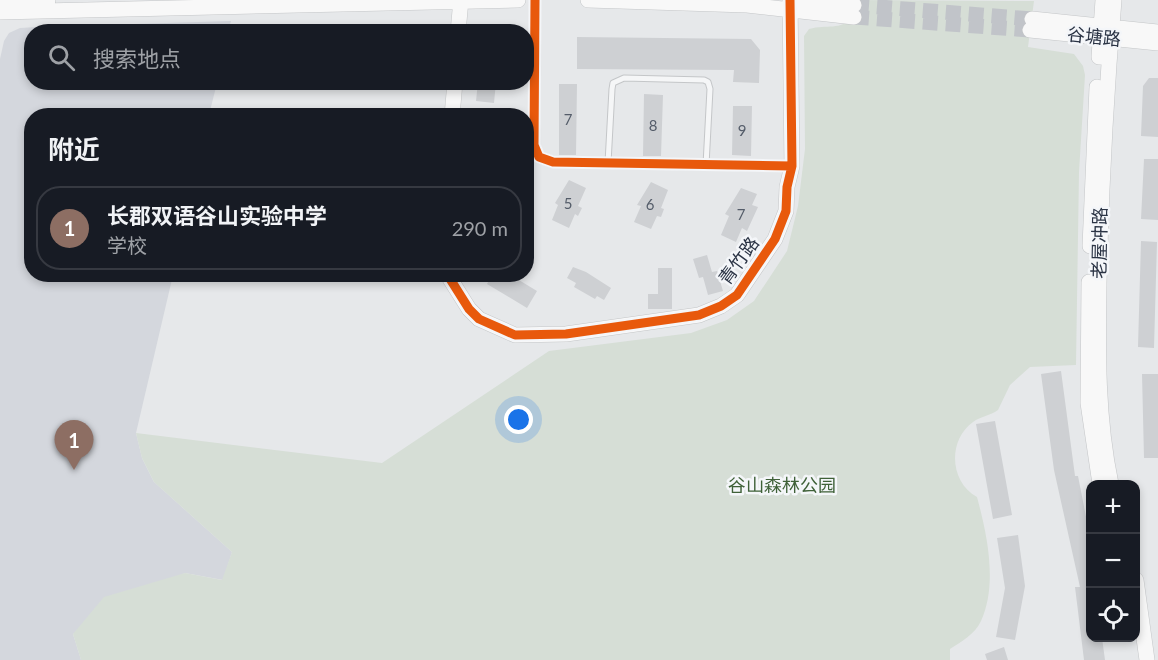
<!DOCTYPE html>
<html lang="zh">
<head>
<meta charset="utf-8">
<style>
  :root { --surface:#171b24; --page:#20242c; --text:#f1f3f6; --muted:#9ea1a6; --line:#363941; --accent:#8c9099 }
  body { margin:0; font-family:Lato,"Noto Sans SC",sans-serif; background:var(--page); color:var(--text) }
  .controls { position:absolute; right:18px; bottom:18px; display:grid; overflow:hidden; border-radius:12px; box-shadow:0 3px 9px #0003 }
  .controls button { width:54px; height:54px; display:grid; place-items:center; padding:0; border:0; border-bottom:2px solid var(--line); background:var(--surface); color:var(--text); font:30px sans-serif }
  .you { position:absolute; left:519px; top:420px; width:21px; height:21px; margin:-15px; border:4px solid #fff; border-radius:50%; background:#1a73e8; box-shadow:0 0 0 9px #1a73e833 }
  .badge { display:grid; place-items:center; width:39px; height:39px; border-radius:50%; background:var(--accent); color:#fff; font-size:20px; font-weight:700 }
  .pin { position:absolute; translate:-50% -50px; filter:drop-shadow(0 2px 3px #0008) }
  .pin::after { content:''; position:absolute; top:32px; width:21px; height:18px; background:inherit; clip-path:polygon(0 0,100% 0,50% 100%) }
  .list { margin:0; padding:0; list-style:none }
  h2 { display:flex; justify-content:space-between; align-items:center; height:78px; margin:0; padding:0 24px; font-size:26px }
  h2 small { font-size:20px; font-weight:400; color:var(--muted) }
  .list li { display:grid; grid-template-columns:39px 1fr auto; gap:18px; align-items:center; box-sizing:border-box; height:84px; margin:0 12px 12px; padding:0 12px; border:2px solid var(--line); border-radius:24px }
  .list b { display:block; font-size:22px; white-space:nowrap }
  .list p { margin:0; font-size:20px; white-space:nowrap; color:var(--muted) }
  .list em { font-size:20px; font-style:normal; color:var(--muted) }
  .icon { flex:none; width:33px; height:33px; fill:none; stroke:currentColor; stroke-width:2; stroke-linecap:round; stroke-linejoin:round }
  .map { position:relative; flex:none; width:1158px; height:660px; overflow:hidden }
  .search { position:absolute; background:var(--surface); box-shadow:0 3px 9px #0003; left:24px; top:24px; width:510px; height:66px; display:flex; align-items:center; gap:15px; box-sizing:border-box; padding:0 21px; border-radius:24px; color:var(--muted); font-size:22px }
  .panel { position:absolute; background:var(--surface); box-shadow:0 3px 9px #0003; left:24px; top:108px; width:510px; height:174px; border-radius:24px }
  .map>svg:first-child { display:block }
  .built { fill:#d4d7dd }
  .green { fill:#d6ded6 }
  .building { fill:#ced0d3 }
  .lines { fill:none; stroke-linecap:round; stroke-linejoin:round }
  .secondary-tunnel { stroke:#c1c4c9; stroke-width:15; stroke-dasharray:15 8; stroke-linecap:butt }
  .lane-casing { stroke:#c4c6c8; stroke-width:7 }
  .street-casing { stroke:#c4c6c8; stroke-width:12 }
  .secondary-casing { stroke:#c4c6c8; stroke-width:16 }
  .lane { stroke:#f5f6f7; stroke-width:5 }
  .street { stroke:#f5f6f7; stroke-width:10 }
  .secondary { stroke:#f8f8f8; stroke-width:15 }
  .cycleway-casing { stroke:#f4f6f9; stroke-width:13 }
  .cycleway { stroke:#e8590c; stroke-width:9 }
  .labels { text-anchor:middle; stroke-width:5; stroke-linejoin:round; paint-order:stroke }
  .number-label { font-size:15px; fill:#545c69 }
  .street-label { font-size:18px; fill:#2b3445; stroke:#f4f6f9 }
  .park-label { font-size:18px; fill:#3f6138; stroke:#f4f6f9 }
</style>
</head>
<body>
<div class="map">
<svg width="1158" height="660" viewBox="0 0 1158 660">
  <rect width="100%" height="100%" fill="#e6e8ea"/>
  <path class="built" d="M231,21l-3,10 -196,1v50l185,1 -8,32 -177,1v158l141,1 -37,158 6,25 12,24 78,70 -9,28 -38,-7 -112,61 8,26h-81v-601l4,-18 5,-8 11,-5 16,-1z"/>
  <path class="green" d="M853,0l181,1 -6,46 46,7 9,12 2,9 -6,97 -3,193 -46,2 -20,18 -12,25c-8,6 -17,6 -25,12 -26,19 -23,60 4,75 10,37 21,87 4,124 -6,13 -20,21 -31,28v11h-869l-8,-26 31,-37 81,-24 37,7 10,-28 -78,-70 -12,-24 -6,-25 246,30 167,-112 142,-18 36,-13 27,-19 33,-50 11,-45 7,-57 -1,-113 5,-7c19,-5 30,2 45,-12z"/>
  <path class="building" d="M577,37l174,2 9,11 -1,33 -26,-1 1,-12 -157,-1z
    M1149,78h9v59l-17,-1 2,-50z
    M478,82h18l-2,21 -18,-2z
    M559,84h18l-1,71h-17z
    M644,94l19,1 -2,61h-18z
    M733,106h19l-1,50 -19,-1z
    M1144,159h14v61l-17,-1z
    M569,180l17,8 -8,18 4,2 -4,8 -3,-2 -6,14 -17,-8 6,-15 -3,-2z
    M651,182l17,8 -7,18 3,1 -3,8 -4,-1 -6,13 -17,-7 7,-16 -4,-1z
    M741,188l16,6 -5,11 6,2 -11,24 -5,-3 -6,14 -15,-7 8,-19 -4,-2z
    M1141,241l16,1 -3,106 -16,-1z
    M707,255l5,17 5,-1 6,20 -15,4 -5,-18 -4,1 -6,-19z
    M573,267l13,5 25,16 -7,12 -7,-4 -2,3 -21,-12 2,-4 -9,-5z
    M658,268h14v41h-24v-15h10z
    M492,274h17l28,17 -10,17 -40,-24z
    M1061,371l14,105h3l12,61v101h12l3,22h-21l-9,-73h5l-26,-117 -13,-96z
    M1142,374h16v84h-14z
    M995,421l17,94 -19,4 -17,-95z
    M1018,535l7,51 -10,54 -19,-3 9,-49 -8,-50z
    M1004,647l4,13h-21l-2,-6z"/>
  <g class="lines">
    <path class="secondary-tunnel" d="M854,5l178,14
      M854,17l176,13"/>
    <defs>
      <path id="lane" d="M608,163l4,-74 1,-6 11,-5 80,2 4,2 2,7 -4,76"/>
      <path id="street" d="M535,0l-1,145 5,12 14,5 239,4"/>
      <path id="secondary" d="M588,0l159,5 107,12
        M802,0l52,5
        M0,1l48,-1
        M0,12l518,-12
        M1032,19l126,13
        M1030,30l128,13
        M458,32l3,-32
        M1099,57l4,-57
        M452,116l3,-34
        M1090,246l7,-159
        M447,274l22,35 10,10 36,16 51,-1 133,-19 22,-9 16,-11 38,-56 11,-28 1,-24 5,-21 -2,-166
        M1089,282l-1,121 12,81
        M1111,484c-14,-66 -13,-132 -12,-200 2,-95 7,-190 15,-284
        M1136,580l11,80"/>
    </defs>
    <use href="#lane" class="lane-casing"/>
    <use href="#street" class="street-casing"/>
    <use href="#secondary" class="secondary-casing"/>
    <use href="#lane" class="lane"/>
    <use href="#street" class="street"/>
    <use href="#secondary" class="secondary"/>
    <defs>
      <path id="cycleway" d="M535,0l-1,145 5,12 14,5 239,4
        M447,274l22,35 10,10 36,16 51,-1 133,-19 22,-9 16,-11 38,-56 11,-28 1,-24 5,-21 -2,-166"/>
    </defs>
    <use href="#cycleway" class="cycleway-casing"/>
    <use href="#cycleway" class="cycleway"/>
  </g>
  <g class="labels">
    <g class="number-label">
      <text x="568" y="125">7</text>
      <text x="653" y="131">8</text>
      <text x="742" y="136">9</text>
      <text x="568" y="209">5</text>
      <text x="650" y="210">6</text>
      <text x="741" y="220">7</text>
    </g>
    <g class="street-label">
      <text transform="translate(1094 37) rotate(6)" y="6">谷塘路</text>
      <text transform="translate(1100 243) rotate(-89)" y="6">老屋冲路</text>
      <text transform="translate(739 261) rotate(-54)" y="6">青竹路</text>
    </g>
    <g class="park-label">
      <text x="782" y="492">谷山森林公园</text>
    </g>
  </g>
</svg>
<div class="controls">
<button>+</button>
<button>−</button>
<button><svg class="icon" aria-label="locate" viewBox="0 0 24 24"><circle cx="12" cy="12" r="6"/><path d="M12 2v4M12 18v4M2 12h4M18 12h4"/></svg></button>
</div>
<div class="you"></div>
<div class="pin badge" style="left:74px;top:470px;background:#8d6e63">1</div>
<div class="search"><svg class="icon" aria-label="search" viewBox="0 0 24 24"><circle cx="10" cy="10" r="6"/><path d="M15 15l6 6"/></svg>搜索地点</div>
<section class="panel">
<h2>附近<small></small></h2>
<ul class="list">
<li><span class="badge" style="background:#8d6e63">1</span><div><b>长郡双语谷山实验中学</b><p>学校</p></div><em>290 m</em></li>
</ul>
</section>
</div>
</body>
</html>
